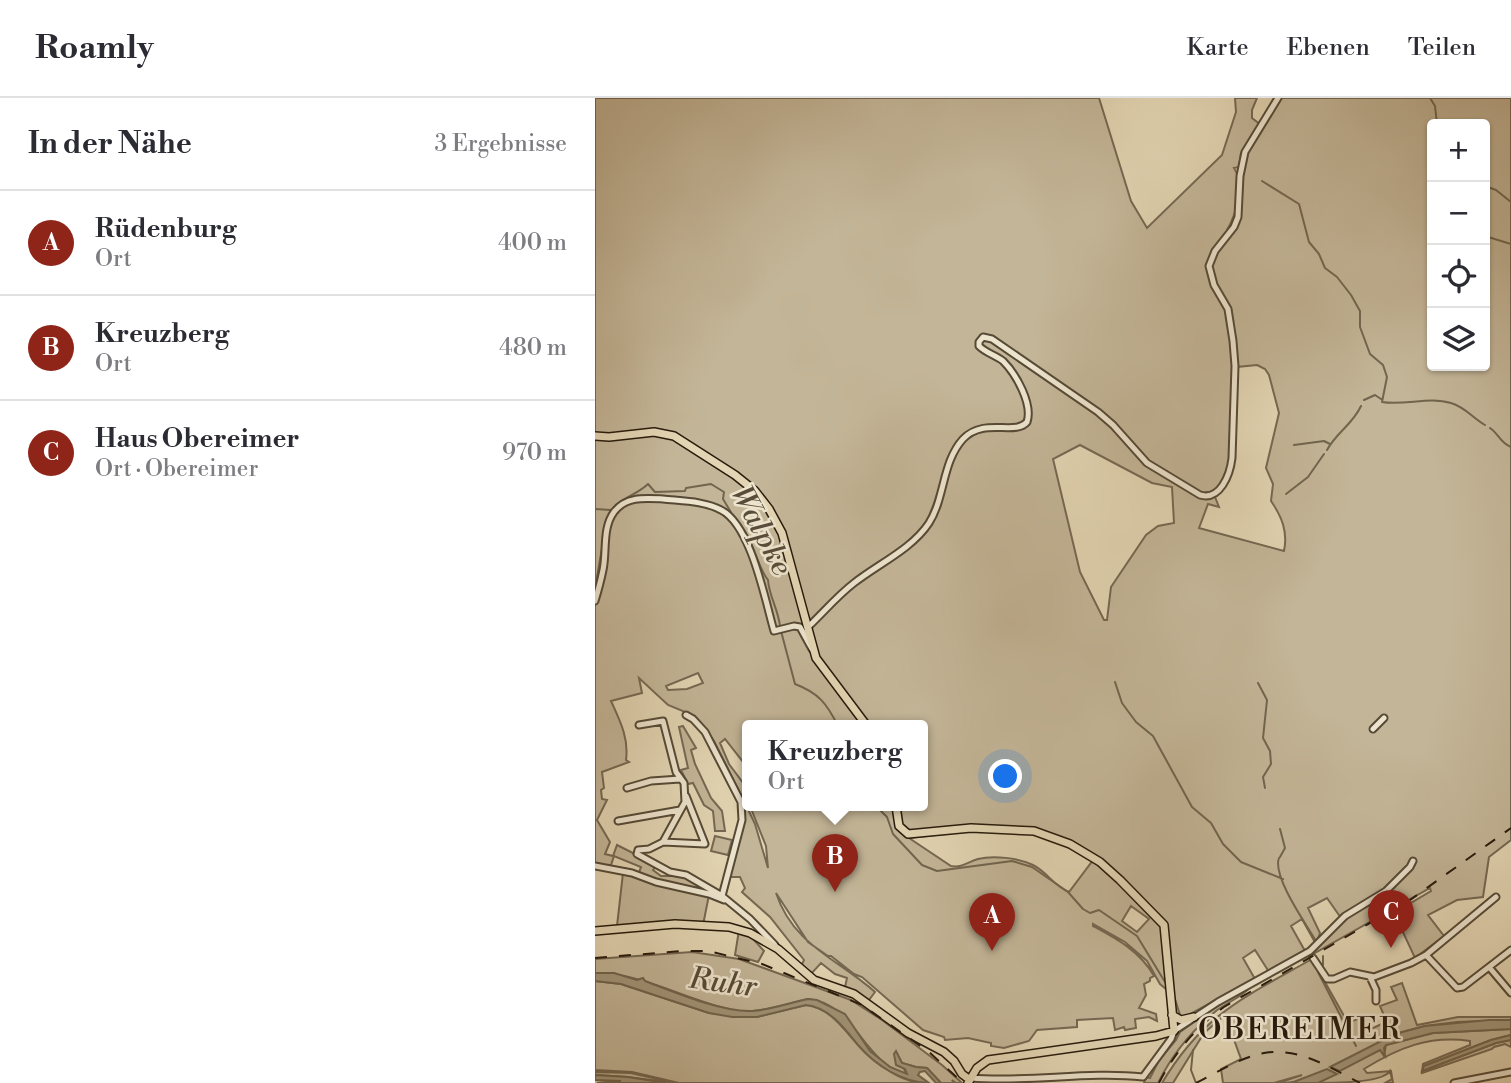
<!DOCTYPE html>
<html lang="de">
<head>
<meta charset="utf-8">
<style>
  :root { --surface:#fff; --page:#f7f7f7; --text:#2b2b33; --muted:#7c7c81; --line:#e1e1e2; --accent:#8f2418 }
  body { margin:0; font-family:"Libre Bodoni",serif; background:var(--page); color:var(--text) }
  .controls { position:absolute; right:21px; top:21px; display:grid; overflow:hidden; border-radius:7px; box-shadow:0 2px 5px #0004 }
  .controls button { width:63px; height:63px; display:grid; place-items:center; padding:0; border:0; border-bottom:2px solid var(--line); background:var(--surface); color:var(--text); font:35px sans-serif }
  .you { position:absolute; left:411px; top:679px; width:24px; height:24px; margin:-18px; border:5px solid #fff; border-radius:50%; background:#1a73e8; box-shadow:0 0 0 10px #1a73e833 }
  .badge { display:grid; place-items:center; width:46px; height:46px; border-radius:50%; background:var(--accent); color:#fff; font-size:23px; font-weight:700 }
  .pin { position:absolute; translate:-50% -58px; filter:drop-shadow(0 2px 4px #0008) }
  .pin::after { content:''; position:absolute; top:37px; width:24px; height:21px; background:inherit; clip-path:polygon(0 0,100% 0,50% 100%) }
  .popup { position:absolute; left:147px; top:622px; width:186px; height:91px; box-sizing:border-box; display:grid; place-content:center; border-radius:7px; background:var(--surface); filter:drop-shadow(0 2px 5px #0005); font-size:23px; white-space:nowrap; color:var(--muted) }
  .popup b { font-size:26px; color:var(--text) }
  .popup::after { content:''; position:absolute; left:50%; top:100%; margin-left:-14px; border:14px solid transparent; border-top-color:var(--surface) }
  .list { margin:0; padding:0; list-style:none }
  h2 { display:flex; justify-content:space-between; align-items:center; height:91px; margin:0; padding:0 28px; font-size:30px }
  h2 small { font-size:23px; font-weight:400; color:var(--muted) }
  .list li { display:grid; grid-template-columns:46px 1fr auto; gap:21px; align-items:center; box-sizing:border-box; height:105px; padding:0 28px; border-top:2px solid var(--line) }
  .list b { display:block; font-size:26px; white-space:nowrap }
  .list p { margin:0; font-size:23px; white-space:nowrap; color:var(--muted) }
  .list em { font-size:23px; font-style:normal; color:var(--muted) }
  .icon { flex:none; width:38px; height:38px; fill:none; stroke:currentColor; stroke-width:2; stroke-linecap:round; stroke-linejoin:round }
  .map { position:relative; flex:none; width:916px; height:985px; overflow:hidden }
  header { display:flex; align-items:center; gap:42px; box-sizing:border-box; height:98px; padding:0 35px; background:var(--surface); border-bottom:2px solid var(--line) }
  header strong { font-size:33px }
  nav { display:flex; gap:38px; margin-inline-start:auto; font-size:24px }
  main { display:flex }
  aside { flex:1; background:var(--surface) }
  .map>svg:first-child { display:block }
  .green { fill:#c3b597; stroke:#756852; stroke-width:2; fill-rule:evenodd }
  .water { fill:#a3967a; stroke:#71654e; stroke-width:2 }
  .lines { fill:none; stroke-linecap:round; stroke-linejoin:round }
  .stream { stroke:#71654e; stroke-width:2 }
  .minor-casing { stroke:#564a36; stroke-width:9 }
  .major-casing { stroke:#271b0c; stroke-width:10 }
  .minor { stroke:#ede4ce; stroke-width:5 }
  .major { stroke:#e3d5b3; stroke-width:7 }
  .rail { stroke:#271b0c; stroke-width:2; stroke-dasharray:12 12; stroke-linecap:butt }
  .labels { text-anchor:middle; stroke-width:5; stroke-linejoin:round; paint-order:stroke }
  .water-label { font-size:30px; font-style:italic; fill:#594c38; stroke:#ede4ce }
  .neighbourhood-label { font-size:30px; letter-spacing:2px; fill:#271b0c; stroke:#ede4ce }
</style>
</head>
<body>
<header>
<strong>Roamly</strong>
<nav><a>Karte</a><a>Ebenen</a><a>Teilen</a></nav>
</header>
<main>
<aside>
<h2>In der Nähe<small>3 Ergebnisse</small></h2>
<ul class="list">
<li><span class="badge">A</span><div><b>Rüdenburg</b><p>Ort</p></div><em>400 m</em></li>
<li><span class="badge">B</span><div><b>Kreuzberg</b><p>Ort</p></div><em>480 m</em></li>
<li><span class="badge">C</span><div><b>Haus Obereimer</b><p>Ort · Obereimer</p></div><em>970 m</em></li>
</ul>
</aside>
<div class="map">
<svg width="916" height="985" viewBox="0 0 916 985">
  <rect width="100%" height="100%" fill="#e3d5b3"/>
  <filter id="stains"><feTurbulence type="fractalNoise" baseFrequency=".00286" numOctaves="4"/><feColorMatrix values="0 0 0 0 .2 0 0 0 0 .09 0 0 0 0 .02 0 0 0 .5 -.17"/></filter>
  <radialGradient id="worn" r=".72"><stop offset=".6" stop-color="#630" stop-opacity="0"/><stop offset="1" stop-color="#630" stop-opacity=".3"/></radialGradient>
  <path class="green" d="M0,0h504l32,103 16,27 75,-73 14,-43 -1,-14h22l-5,12v8l9,7 -20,28 -2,14 -5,1c11,16 2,47 -7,62l8,-9 7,-61 37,-62h232v742l-22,17 -6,40 -26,3 -29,15 16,21 -29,22 -21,-45 37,-22 -1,-3 -117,66 1,-5 7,-5 19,-22 41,-29 -40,25 -14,-20 -19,10 12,25 -4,11 -14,-25 -11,7 14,25 -36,21 -14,-22 -12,8 12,21 -72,39 -7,-2 -9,-26 -7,-6 -13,-23 -22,-19 -32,-18v2c24,13 47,25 61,50l-4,2v3l-6,3 2,11 -7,13 17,6 1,7 -8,-4 -14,2 1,9 -11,2 -1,-3 -9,3 -2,-12 -36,2v7l-40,3 -8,11 -25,7 -13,-2v-3l-23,-5 -23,2 -1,-3 -21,-7 -61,-53 -8,-3 -23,-18h-3l-20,-14 -32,-49c17,52 62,66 99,99l-6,8 -24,-13 2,-9 -12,-4 -14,-11 -10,11 -10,-8 3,-6 -34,-43 -28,-25 3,-4 -5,-11h-12l17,-62 -4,-20 -27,-54 -12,-17 -7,-8 -27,-11 -29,-27 3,15 -31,8c9,20 18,37 15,59l3,2 -27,10 2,16 -3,2 1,9 5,1 -10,20 13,22 -5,12 8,2 4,-11 40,20 -4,5 8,6h24l38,21 -85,-22 3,-8 -27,-11 -4,12 -15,-3zM837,26h53v242h-53zM662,267l8,4 4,6 10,38 -13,55 7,16 -2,17c11,16 17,31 13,50l-85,-23 9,-24 11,3 -4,-10 9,-13 10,-24 3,-93zM485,347l72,38 20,4 2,36 -16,3 -12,9 -35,52 -4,33h-3l-24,-48 -27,-113zM103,575l5,10 -16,6 -19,1 -2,-4zM152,628h176v80h-173l16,40 2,22 -13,-44 -8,-17v-29l-3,6 -15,-20 -9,-21 5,-4 22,28zM394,731l57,7 47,24 -24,32c-15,-6 -22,-20 -36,-27 -14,-7 -40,-10 -55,-6 -10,3 -16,9 -27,7l-42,-28zM536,808l18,13 -12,13 -15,-11z
    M88,628l13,22 -5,2 4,14 16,34 11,13 3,20h-10l-2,-20 -9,-6 -11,-22 -5,1 -7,-14 7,-2 -9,-41z
    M120,738l17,4 -4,15 -17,-4z
    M28,775l86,22 -6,30 -86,1z
    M144,832l16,7 -1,3 10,11 -6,11 -23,-7z
    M97,854l47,7 112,41 31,20 60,45 20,18h-6l-4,-3 2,3h-13l-14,-15 -11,-1 -14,-4 -6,-11 11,23c-44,-12 -52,-72 -99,-76 -24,5 -52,16 -76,11 -46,-10 -89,-37 -137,-37v-14z
    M717,861l36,64 14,-6 7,13 15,-7 -1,-3 2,-2 -5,-12 17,-6 -6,-13 11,-4 15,42 41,-8h53v3l-54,2 -32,4 -30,8 -24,20 9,-4 4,6 2,-11 47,-12 78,-4v6l-20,5 -67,26 -1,5 73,-28 15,-3v7l-6,-3 -11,3 -2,2 -70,24 1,-9 47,-19v-4c-41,-6 -72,7 -106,28l3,4 24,-2 2,12h-8l7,-4 -2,-8c-7,12 -54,12 -72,12l5,-1c-16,-3 -29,1 -45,1l24,-8 -28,8h-51l-2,-14 20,-10 -16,-44 -21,18 -31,50h-11c41,-69 83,-86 150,-124z
    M0,883l26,3 88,29 48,4 49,-12c28,3 42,32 60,48 12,10 26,22 42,27 5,2 11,2 16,3h-245l-47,-11 -37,-2z
    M655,889c-6,9 -24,16 -34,24 -25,20 -44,44 -58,72h-14l2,-6 4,1 9,-18 17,-20 4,-8 35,-25z
    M0,974l36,1 44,10 -47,-6 -1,6v-6l-32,-2z"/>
  <path class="water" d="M19,875l23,7 6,-2 2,3c29,11 74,30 104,30 19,0 40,-8 59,-12l9,1 28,14 25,37 20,16 17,7 -2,-5 -9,-4 -2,-11 2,-3 6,12 14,4 11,1 14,15h-5l-11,-12 -5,1 -2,3 11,8c-27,-1 -53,-17 -71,-38 -13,-16 -29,-38 -52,-40l-49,12h-25l-23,-4 -88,-29 -26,-3v-8z
    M894,922h22v9l-78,4 -47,12 -2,3 1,8 -5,-6 -40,21 -10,-4 65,-33 30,-8z
    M916,937v5l-15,3 -74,28 2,-5 67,-26z
    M732,971l10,5 -19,9h-27z
    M0,977l33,2 38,6h-69l24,-2 -26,-1z"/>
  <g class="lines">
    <path class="stream" d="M835,0l5,8 2,18
      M667,83l37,23 10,38 10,12 6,14 12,9 14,18 9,16v16l10,27 13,11 4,12 -5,25c23,4 47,-6 69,1 14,4 22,15 34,22
      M890,88l11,4 15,12
      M890,138l26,8
      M769,302l11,-5 6,4
      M895,330c9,6 10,15 21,19
      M699,347l30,-4 6,3
      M732,352c9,-17 26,-26 34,-44
      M691,396l22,-17 16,-23
      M0,411l16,1
      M14,418c6,-17 27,-20 39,-32l7,8 30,-1 1,-3 25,-4 13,8 -1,7 12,20
      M143,425c15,14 19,44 30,57 1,16 10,29 12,46
      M0,491l11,-64
      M186,533l14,53c24,9 32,20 43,42
      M520,584l7,21 14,19 17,14 39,71 19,16 12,21 18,18 42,17
      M663,585l9,17 -4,38 7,13 1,13 -8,13 2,11
      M281,708l11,11 6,17 29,31 15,6 75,-10 20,6 36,25 15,17 7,4 9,-3 38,26 28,46
      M685,759l5,-9 -5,-19
      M684,760c-7,18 27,66 37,83
      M728,858v9
      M723,874l38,74
      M579,898l6,19
      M598,952l-2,20 5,13"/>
    <defs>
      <path id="minor" d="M0,503c3,-10 6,-21 8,-31 4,-18 -1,-42 11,-58 12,-16 31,-14 49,-13 18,2 42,2 58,11 30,15 44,90 53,121l20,-5 6,1 12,22
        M213,529c15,-14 29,-31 46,-44 24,-19 58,-34 75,-60 16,-25 13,-61 34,-84 21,-22 52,-3 64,-17 6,-18 -11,-48 -24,-61 -8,-6 -17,-8 -24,-15v-4l4,-5 9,2 106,73 15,13 34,38 53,32c20,6 30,-20 32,-37l3,-92 -2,-25 -5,-32 -14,-24 -5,-19 6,-15 19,-24 4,-10 2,-41 5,-24 33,-54
        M91,617l7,4 12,13 36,70 1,18 -20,76
        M44,627l24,-4 13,51 8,11 1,19 -22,40 -14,7 -11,1 -1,4 33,18 16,3 36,21 28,23 25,26
        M778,631l11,-11
        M32,690l24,-7 29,-2
        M23,723l62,-11
        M68,744l42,2 -19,-48
        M0,768l37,7 24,9 53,12 15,6
        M831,857l31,33 6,-1 48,-37
        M718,860l14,21h7l16,-7 24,5 37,-14 15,-8 70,-58
        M894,869l22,26
        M775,879l6,13v11
        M376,980c58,5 115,-7 172,-1l28,-38 3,-8 44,-29 92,-51 35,-35 41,-25 24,-24 3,-6
        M859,985l57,-11"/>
      <path id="major" d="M0,338l14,1 45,-5 20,4 61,39 20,16 14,18 13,24 34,125 51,68
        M301,708l3,20 9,8 63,-6 63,3 36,13 30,18 20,18 44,45 10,106 -18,5 -168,24 -11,8 -9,15
        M0,833l80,-7 54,3 21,6 28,16 36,31 40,14 54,39 36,19 10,9 8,13 8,6
        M577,917l9,5 13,-3"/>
    </defs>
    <use href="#minor" class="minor-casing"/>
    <use href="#major" class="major-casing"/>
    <use href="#minor" class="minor"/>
    <use href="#major" class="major"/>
    <path class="rail" d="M0,860l87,-7h26l54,13 100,41 67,47 34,31
      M564,985c16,-31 37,-56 65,-76l186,-107 101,-72
      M601,985c24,-12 54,-32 82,-31 29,0 58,19 82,31"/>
  </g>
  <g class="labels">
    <g class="water-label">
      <text transform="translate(167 432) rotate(62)" y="10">Walpke</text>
      <text transform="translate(128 884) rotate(8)" y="10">Ruhr</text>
    </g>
    <g class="neighbourhood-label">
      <text x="705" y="941">OBEREIMER</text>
    </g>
  </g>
  <rect width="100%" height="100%" filter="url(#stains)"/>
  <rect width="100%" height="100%" fill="url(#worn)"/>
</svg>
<div class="controls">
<button>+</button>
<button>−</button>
<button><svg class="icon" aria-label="locate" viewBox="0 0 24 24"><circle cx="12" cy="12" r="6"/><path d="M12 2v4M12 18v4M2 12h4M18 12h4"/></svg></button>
<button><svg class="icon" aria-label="layers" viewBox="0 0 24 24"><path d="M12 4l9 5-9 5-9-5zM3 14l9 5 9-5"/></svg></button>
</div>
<div class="you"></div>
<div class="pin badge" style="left:397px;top:853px">A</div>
<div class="pin badge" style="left:240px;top:794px">B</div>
<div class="popup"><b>Kreuzberg</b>Ort</div>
<div class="pin badge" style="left:796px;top:850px">C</div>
</div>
</main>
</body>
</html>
